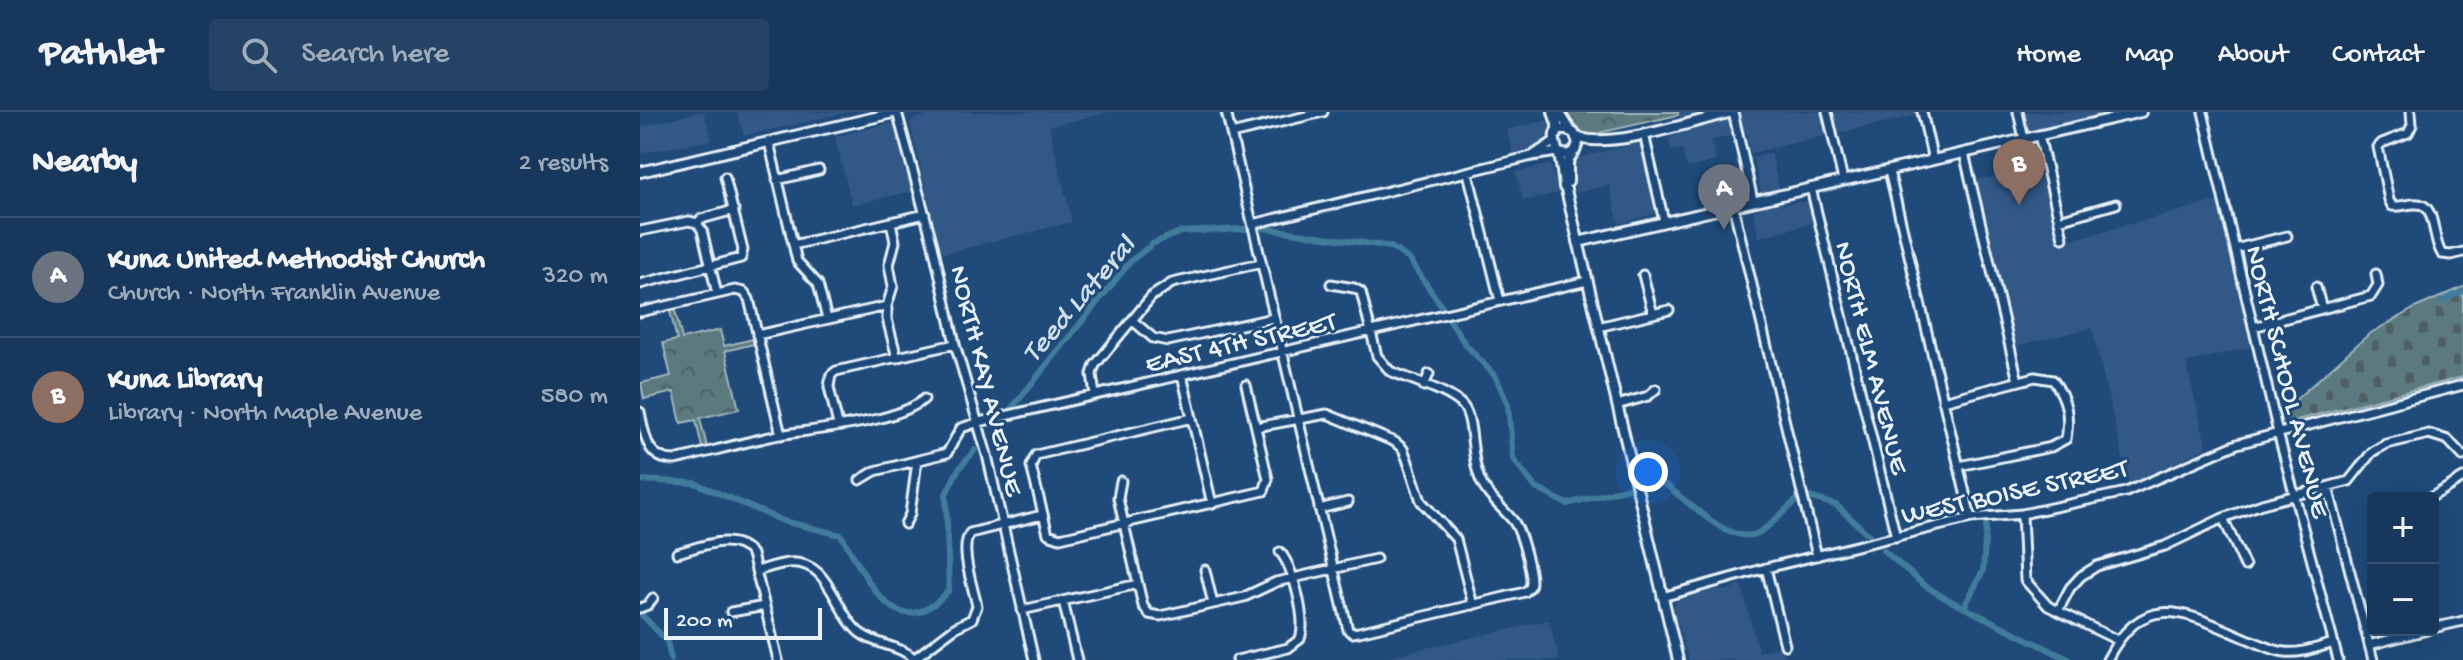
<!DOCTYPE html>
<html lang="en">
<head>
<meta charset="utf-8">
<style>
  :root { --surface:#17385c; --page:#244365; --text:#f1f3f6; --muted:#9eacbb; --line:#365272; --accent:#ffd166 }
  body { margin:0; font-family:"Gochi Hand",sans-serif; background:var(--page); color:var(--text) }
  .controls { position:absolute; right:24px; bottom:24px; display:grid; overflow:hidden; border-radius:8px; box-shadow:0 8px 32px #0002 }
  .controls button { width:72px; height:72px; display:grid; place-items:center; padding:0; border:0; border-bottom:2px solid var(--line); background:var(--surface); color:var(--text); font:40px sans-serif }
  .scale { position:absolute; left:24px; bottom:20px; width:158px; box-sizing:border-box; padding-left:8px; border:4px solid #e8f1f8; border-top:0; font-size:22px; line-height:28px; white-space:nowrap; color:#e8f1f8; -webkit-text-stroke:6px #1f4a7a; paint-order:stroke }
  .you { position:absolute; left:1008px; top:360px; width:28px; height:28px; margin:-20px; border:6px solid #fff; border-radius:50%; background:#1a73e8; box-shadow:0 0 0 12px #1a73e833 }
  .badge { display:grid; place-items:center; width:52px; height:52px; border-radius:50%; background:var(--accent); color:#fff; font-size:26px; font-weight:700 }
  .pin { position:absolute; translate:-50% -66px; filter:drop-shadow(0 2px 4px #0008) }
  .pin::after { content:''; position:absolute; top:42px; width:28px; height:24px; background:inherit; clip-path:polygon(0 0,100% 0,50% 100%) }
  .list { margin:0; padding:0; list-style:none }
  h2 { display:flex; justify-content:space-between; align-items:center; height:104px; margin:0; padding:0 32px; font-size:34px }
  h2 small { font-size:26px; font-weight:400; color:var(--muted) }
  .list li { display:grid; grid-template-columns:52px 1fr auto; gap:24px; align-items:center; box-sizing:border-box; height:120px; padding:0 32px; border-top:2px solid var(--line) }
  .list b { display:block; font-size:30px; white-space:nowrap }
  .list p { margin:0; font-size:26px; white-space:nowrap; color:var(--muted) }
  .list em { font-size:26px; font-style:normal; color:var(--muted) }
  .icon { flex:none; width:44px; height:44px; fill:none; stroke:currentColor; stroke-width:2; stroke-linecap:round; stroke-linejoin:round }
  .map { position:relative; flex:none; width:1823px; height:548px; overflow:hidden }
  header { display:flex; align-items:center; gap:48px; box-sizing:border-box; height:112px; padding:0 40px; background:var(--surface); border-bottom:2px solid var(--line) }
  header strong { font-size:38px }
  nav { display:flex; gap:44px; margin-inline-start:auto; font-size:28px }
  .search { width:560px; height:72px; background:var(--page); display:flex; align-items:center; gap:20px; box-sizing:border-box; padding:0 28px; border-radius:8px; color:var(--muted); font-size:30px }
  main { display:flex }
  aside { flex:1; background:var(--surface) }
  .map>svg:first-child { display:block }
  .built { fill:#335887 }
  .forest { fill:url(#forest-crowns); stroke:#a1b6bc; stroke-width:2 }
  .cemetery { fill:url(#cemetery-stones); stroke:#a1b6bc; stroke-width:2 }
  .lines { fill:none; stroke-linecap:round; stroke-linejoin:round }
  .canal { stroke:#437b9c; stroke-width:6 }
  .minor-casing { stroke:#e8f1f8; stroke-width:13 }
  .major-casing { stroke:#e8f1f8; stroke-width:14 }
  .minor { stroke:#1f4a7a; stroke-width:7 }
  .major { stroke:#1f4a7a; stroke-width:8 }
  .labels { text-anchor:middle; stroke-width:6; stroke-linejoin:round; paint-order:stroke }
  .street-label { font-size:28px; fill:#e8f1f8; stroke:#1f4a7a }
  .water-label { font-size:30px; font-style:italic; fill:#cfdfea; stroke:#1f4a7a }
</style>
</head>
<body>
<header>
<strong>Pathlet</strong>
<div class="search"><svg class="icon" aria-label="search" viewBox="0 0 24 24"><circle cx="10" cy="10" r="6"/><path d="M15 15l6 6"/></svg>Search here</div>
<nav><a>Home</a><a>Map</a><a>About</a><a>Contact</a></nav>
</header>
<main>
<aside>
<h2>Nearby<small>2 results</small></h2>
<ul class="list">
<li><span class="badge" style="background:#6b7280">A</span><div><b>Kuna United Methodist Church</b><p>Church · North Franklin Avenue</p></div><em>320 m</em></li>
<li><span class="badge" style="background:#8d6e63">B</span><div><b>Kuna Library</b><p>Library · North Maple Avenue</p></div><em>580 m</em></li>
</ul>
</aside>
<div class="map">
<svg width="1823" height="548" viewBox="0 0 1823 548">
  <defs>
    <pattern id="forest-crowns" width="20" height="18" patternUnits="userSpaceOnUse" patternTransform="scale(2)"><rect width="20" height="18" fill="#5a7a7f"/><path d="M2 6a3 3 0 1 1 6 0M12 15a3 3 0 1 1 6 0" fill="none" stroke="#506164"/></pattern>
    <pattern id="cemetery-stones" width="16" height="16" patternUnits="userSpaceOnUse" patternTransform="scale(2)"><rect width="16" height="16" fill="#5a7a7f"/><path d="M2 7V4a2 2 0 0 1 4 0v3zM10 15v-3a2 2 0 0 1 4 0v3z" fill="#506164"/></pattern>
  </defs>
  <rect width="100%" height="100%" fill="#1f4a7a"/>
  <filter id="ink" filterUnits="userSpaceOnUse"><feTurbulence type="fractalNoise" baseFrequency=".0125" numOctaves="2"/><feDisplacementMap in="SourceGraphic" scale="16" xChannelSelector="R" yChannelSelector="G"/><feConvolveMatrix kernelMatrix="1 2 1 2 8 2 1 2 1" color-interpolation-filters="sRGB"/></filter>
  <g filter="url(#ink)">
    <path class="built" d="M58,0h6l8,28 -72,13v-26z
      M97,0h112l-105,24z
      M301,0h170l-62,14 23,96 -130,32 -32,-130 3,-5z
      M1038,0h253l-181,41 -4,-21 -16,4 -18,4 4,21 -29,7 -5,-19 -10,2 -4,-14 15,-4z
      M1384,0h85l-81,19z
      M910,8l1,9 -7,12 -14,8 -17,5 -6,-25z
      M250,11l7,4 16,64 -61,14 -17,-68z
      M999,31l17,70 -37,11 -10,-39 -34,8 -1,-29 4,-6z
      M1131,41l12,51 26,-3 3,22 -53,14 -6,-25 11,-7 -11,-47z
      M910,52l9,29 -36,8 -7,-29z
      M1401,54l18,75 11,-1 147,-39 37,145 -68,17 21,85 -78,36 -37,-156 -76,18 -39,-166z
      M1101,472l18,68 22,-5 4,13h-96l-16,-52 5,-9 42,-10 6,2z
      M909,508l10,40h-186z"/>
    <path class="forest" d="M925,0h113v3l-88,20 -9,-3z
      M35,198l7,29 38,-9 4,16 29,-7 1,5 -29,7 14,58 -39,9 7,29 -5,1 -6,-28 -15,3 -7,-31 -30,7 -3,-16 30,-7 -8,-33 14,-3 -7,-29z"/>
    <path class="cemetery" d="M1823,175v90l-174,45 -6,-11 86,-77 46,-26z"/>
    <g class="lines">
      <path class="canal" d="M1802,189l21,-10
        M810,209l16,24 30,32 12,28 5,54 23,29 31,16 88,-23 11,4c20,15 66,62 92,48 14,-7 26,-23 39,-33
        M372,296l118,-146 22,-18 28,-12 84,-4 127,19 18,12 33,48
        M0,368l55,3 88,38 58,14c26,42 54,116 108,55l-3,-96 12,-24 17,-20
        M1169,385l27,8 33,30
        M1243,438l41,35 19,12 127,63
        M1324,495l19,-36 3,-45
        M0,501l27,28 4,19"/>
      <defs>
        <path id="minor" d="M257,0l36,133 22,99 32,111 47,205
          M586,0l122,518 4,3 7,-1 166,-40c4,-4 6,-4 6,-11 0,-12 -10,-49 -17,-59 -9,-12 -21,-20 -29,-33 -17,-26 -9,-67 -22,-83 -13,-15 -55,-27 -73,-35l-13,-15 -16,-64 -7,-4 -23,-4
          M1093,0l20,88
          M1187,0l16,68
          M1282,0l11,48
          M1378,0l6,27
          M1563,0l75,321 60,227
          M1771,0l1,13 -4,8 -26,10 -4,4 11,53 3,6c10,2 23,-6 32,0 11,6 9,36 18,48l9,1 12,-3
          M591,22l92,-22
          M1004,22l20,87
          M1399,23l24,103
          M129,30l28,119 21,23 9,35
          M913,30l-21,14 25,-4
          M1324,41l54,228
          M1249,59l82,347
          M828,61l32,128
          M137,68l42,-10
          M1171,76l85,349
          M1093,93l84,351
          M1419,108l57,-16
          M251,110l4,20 -6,23 4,21 -6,20v13l10,39
          M57,111l5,7 15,64
          M57,111l4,-4 33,-9
          M613,112l279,-68
          M0,119l49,-10 8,2
          M153,133l132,-31
          M1595,137l52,-13
          M1003,163l10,39
          M0,172l101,-26 2,-8 -18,-73
          M1676,175l6,22
          M0,200l95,-22 9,2 5,7 32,136
          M492,208l21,18 15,3 105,-23
          M958,215l71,-17
          M1613,215l118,-31 7,-11 -2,-11
          M117,223l130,-29
          M542,263l30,129
          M784,274l5,-12
          M455,283l-3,-21 3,-9 57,-69 20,-13 89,-20
          M1303,289l92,-24 18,3c14,19 17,36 13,59l-15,8 -92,19
          M977,293l31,-9 8,-7
          M0,300c5,23 6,48 35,48 35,-8 69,-18 104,-25 37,-6 118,-12 145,-36
          M552,306l-156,37 -5,11 17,68 12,4 204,-47 4,-12 -22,-94
          M198,313l-9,-38 2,-12 5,-4 119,-27
          M616,315l71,-13 68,28 8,7 4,10 14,42 35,38 17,66
          M220,368l15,-9 72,-18 14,-25 18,-6 608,-141
          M481,369l-3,17 25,108 6,8 11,2 84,-19 32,-15 100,-23
          M1688,375l45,173
          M1790,386l33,-20
          M679,397l29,-7
          M1382,402l3,66 23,26 69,34
          M1583,406l22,48
          M265,412l5,-10 7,-53
          M37,441c24,-6 56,-22 75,1l26,106
          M1126,456l19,77
          M565,458l8,34
          M117,459c10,-3 21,-7 31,-8 42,-5 46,49 72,70 17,13 41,12 56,27
          M1022,485l104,-29 205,-50 51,-4 104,-22 111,-48 226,-59
          M423,489l14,59
          M0,496l8,-3 5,-7
          M382,498l116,-26
          M1418,499l12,-23 11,-12 16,-10 68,-20 58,-28 39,-14 87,-23 23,-29 14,-8 43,-10 19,6 15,16
          M91,500l34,-6
          M1793,516l30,-7
          M1729,533l58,-15
          M275,546l41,-31 16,-8 5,-13c-4,-19 -18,-58 -7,-73l72,-18
          M597,548l51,-12 12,-9c7,-20 -7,-72 -20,-87
          M1467,548c39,-77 86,-43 148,-18 10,4 19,9 30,10 16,2 33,-5 49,-9"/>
        <path id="major" d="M913,0l4,12v10
          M919,0l12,19
          M937,25c32,13 117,-16 155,-25
          M919,41l8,2 8,-4 3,-8 -4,-10c-31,-14 -16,17 -14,27 2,9 3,18 4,27l2,3 112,470
          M0,60l257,-60
          M928,70v-20l5,-9
          M938,130l563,-130"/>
      </defs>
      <use href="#minor" class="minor-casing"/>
      <use href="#major" class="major-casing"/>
      <use href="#minor" class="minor"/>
      <use href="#major" class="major"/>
    </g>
  </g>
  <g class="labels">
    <g class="street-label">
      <text transform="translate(600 228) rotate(-13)" y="10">EAST 4TH STREET</text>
      <text transform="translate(1234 245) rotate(76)" y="10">NORTH ELM AVENUE</text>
      <text transform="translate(349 268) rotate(76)" y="10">NORTH KAY AVENUE</text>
      <text transform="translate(1650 269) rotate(76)" y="10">NORTH SCHOOL AVENUE</text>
      <text transform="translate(1374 377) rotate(-12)" y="10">WEST BOISE STREET</text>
    </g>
    <g class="water-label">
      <text transform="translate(437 186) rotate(-49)" y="10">Teed Lateral</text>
    </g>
  </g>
</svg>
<div class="controls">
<button>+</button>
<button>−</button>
</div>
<div class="scale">200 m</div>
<div class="you"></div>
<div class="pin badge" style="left:1084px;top:118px;background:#6b7280">A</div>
<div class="pin badge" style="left:1379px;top:93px;background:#8d6e63">B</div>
</div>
</main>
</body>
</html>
